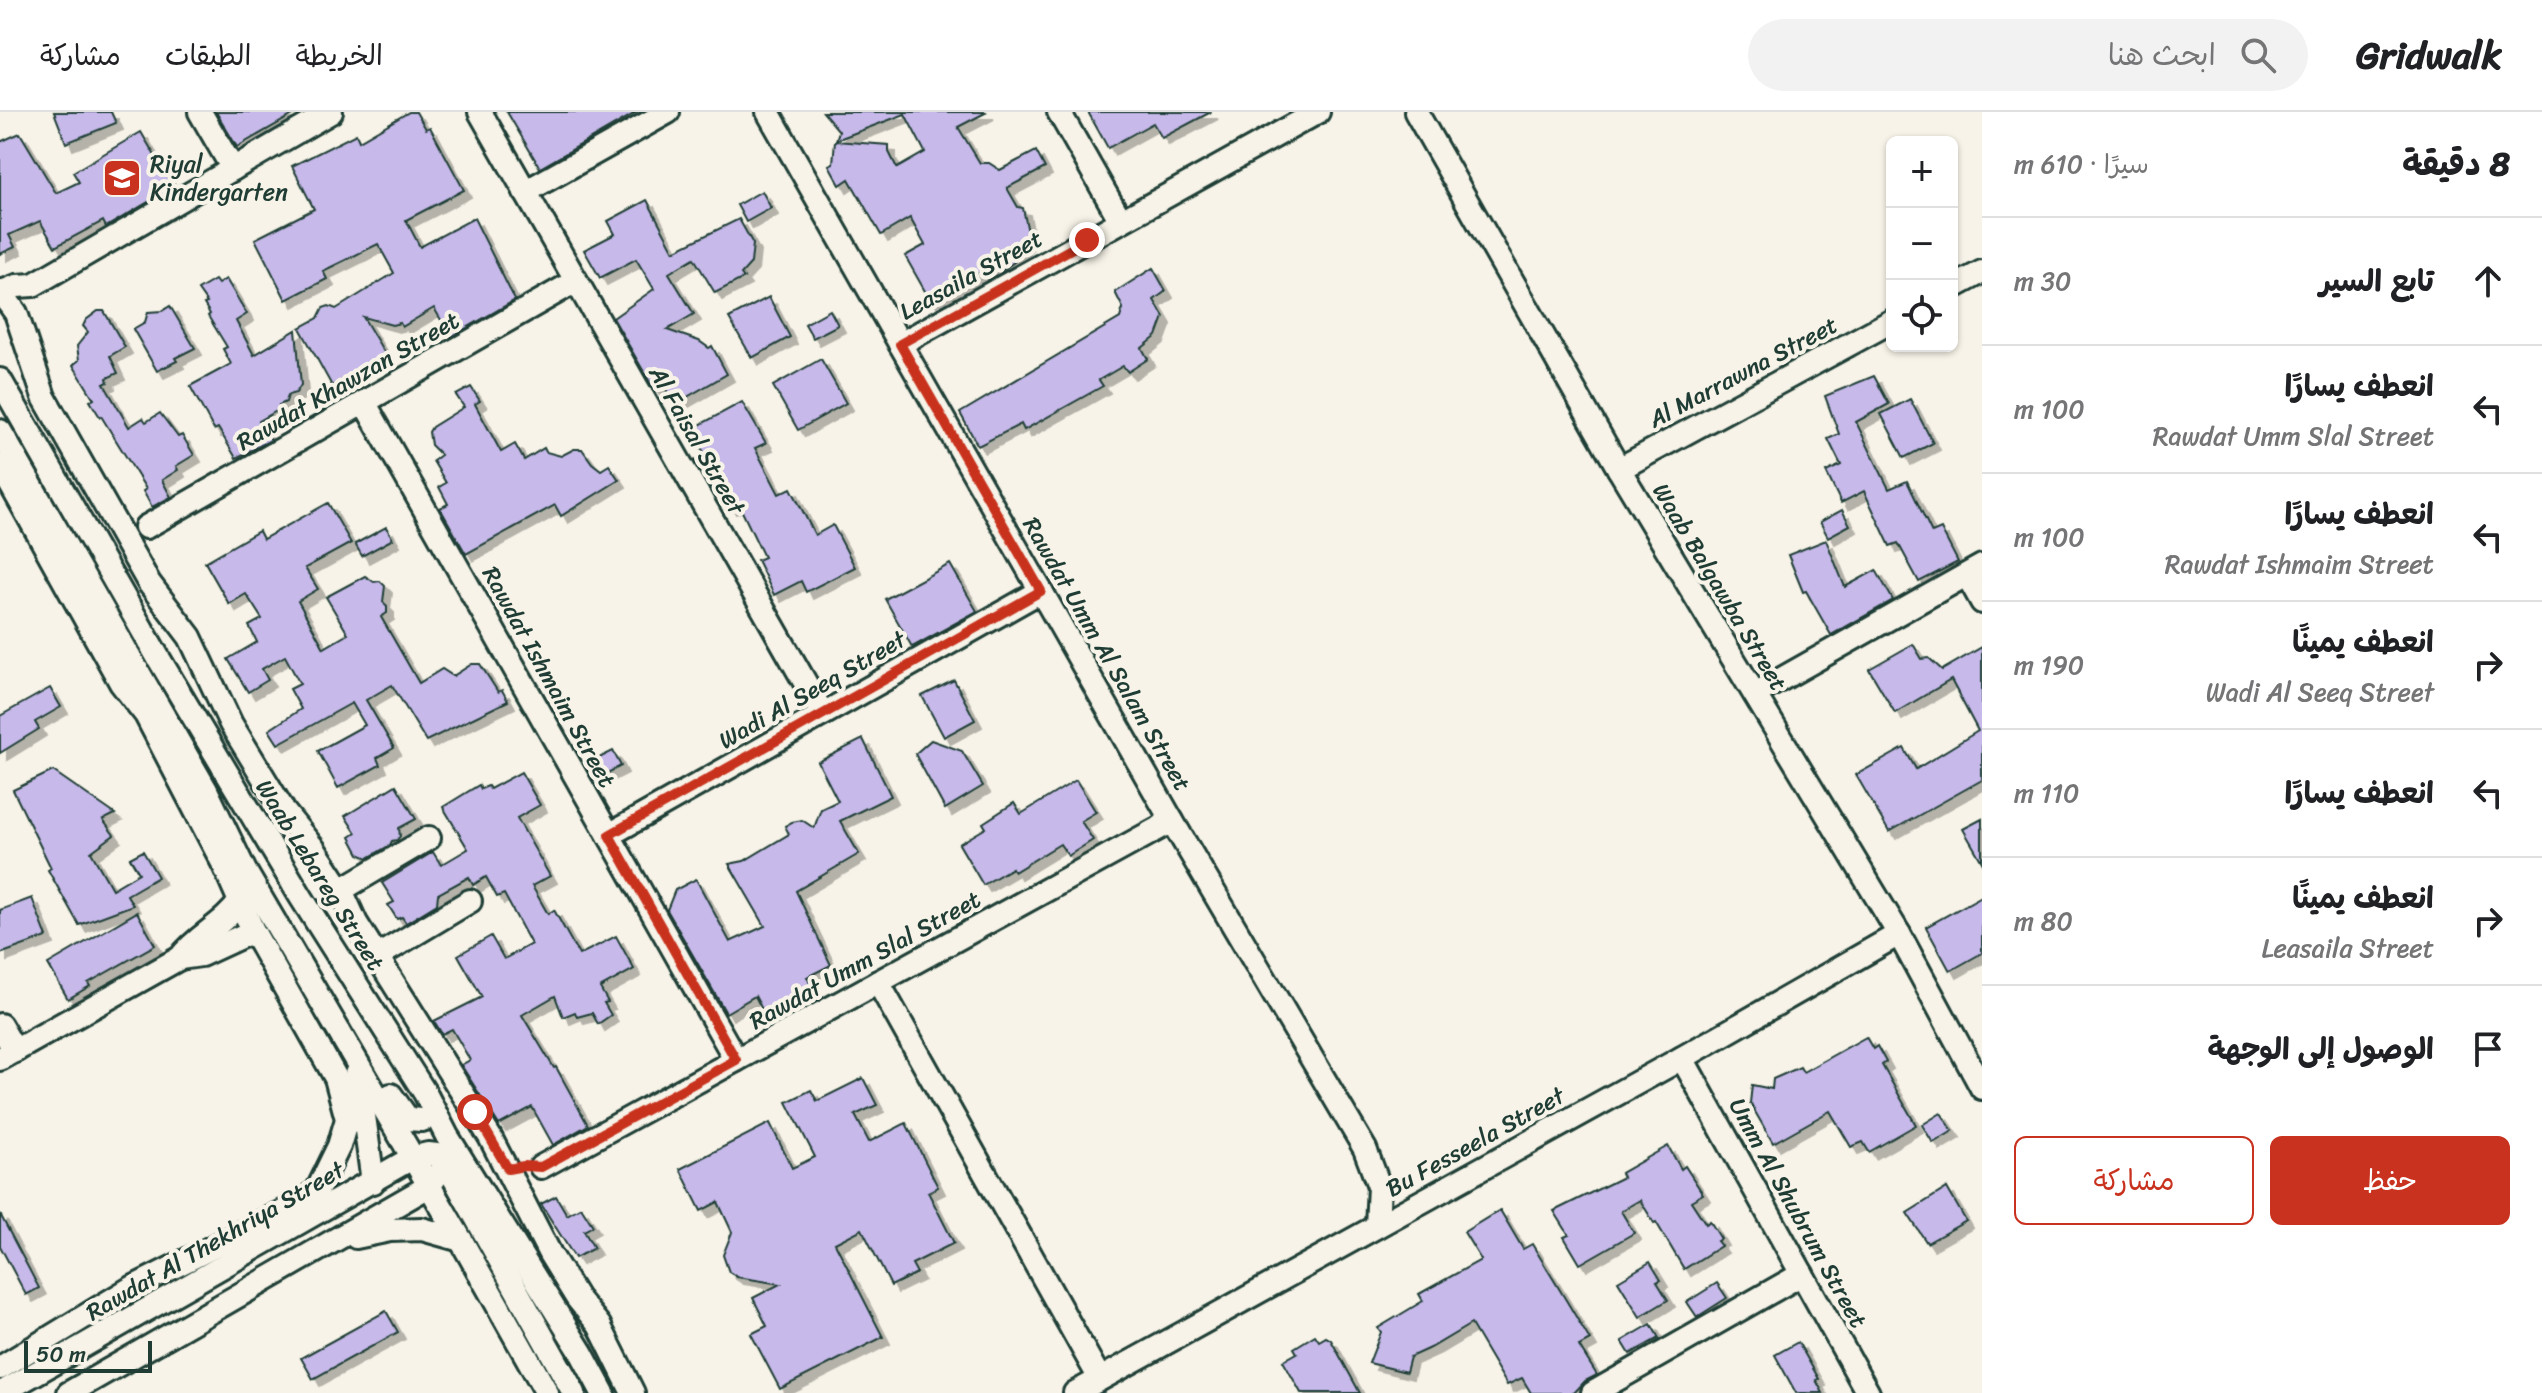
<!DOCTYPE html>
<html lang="ar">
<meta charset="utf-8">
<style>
:root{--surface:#fff;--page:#f2f2f2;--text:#202124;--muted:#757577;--line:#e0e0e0;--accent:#c8321e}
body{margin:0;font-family:Sriracha,"Playpen Sans Arabic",sans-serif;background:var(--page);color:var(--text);direction:rtl}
.controls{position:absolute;right:24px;top:24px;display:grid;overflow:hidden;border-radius:12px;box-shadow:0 2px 6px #0004}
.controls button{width:72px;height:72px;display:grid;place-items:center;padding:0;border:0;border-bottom:2px solid var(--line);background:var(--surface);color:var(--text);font:40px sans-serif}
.scale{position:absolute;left:24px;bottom:20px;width:128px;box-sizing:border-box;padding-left:8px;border:4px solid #1f3d34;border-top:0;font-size:22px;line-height:28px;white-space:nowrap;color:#1f3d34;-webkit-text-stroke:6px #f7f3e8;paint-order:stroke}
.stop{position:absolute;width:24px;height:24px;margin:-18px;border:6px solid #c8321e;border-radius:50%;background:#fff}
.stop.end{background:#c8321e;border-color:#fff;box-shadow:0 2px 8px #0008}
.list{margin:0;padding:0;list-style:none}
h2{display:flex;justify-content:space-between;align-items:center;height:104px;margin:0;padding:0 32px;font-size:34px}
h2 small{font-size:26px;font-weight:400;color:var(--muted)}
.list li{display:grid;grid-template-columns:52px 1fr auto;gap:24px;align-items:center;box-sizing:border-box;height:128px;padding:0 32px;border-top:2px solid var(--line)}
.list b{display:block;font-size:30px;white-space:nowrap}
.list p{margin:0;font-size:26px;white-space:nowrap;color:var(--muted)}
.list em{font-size:26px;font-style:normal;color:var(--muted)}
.actions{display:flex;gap:16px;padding:24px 32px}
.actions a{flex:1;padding:18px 0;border:2px solid var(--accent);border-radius:12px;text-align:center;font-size:28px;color:var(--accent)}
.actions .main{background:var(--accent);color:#fff}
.icon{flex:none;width:44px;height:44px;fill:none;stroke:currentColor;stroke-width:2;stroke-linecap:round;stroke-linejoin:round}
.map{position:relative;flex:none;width:1982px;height:1281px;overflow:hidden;direction:ltr}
header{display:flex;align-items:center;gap:48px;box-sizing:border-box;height:112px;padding:0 40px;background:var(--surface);border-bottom:2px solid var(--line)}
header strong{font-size:38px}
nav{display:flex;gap:44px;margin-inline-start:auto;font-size:28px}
.search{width:560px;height:72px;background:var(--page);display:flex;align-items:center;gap:20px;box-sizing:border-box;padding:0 28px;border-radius:44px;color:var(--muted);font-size:30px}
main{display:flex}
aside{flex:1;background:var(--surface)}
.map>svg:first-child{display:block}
.building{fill:#c7b9ea;stroke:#1f3d34;stroke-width:2;filter:url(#shadow)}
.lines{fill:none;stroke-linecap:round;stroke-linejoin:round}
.minor-casing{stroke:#1f3d34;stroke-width:28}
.minor{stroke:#f7f3e8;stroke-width:22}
.route{stroke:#c8321e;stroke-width:10}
.labels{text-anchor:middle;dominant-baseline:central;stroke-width:8;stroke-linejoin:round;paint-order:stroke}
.poi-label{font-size:24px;fill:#1f3d34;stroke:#f7f3e8;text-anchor:start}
.street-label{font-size:24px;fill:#1f3d34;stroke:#f7f3e8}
</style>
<header>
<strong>Gridwalk</strong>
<div class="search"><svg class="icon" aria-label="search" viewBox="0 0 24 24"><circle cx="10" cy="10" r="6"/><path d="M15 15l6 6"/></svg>ابحث هنا</div>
<nav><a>الخريطة</a><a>الطبقات</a><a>مشاركة</a></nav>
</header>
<main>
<aside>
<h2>8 دقيقة<small>سيرًا · 610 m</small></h2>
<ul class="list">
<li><svg class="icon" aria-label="ahead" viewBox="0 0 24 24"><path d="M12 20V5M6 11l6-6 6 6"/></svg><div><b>تابع السير</b></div><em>30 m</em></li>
<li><svg class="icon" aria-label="left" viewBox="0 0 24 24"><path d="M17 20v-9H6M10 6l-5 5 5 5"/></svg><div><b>انعطف يسارًا</b><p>Rawdat Umm Slal Street</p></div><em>100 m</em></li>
<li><svg class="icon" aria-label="left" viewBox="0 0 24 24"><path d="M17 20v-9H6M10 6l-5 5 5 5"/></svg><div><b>انعطف يسارًا</b><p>Rawdat Ishmaim Street</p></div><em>100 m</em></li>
<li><svg class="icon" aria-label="right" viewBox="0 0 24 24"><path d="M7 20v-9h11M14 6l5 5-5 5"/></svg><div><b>انعطف يمينًا</b><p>Wadi Al Seeq Street</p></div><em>190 m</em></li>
<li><svg class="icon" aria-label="left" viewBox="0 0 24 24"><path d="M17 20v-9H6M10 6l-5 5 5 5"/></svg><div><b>انعطف يسارًا</b></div><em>110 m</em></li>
<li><svg class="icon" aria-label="right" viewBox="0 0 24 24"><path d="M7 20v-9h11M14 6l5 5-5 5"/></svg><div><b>انعطف يمينًا</b><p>Leasaila Street</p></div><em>80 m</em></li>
<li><svg class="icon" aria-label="arrive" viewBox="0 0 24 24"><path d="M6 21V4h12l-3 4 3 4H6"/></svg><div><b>الوصول إلى الوجهة</b></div></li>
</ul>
<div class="actions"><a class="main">حفظ</a><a>مشاركة</a></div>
</aside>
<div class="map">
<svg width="1982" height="1281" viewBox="0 0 1982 1281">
<defs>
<filter id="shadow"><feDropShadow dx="7" dy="7" stdDeviation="0" flood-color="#0004"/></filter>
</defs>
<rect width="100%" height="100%" fill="#f7f3e8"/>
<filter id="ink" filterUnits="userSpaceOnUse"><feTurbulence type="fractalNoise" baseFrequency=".0125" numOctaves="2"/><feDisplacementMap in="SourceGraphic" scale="16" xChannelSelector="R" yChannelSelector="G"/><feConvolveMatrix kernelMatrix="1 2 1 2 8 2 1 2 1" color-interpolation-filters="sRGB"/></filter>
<g filter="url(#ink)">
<!-- building -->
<g class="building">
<polygon points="54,0 111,0 116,11 66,31"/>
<polygon points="216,0 298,0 237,35"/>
<polygon points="409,0 416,0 426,17 430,15 464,78 406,108 420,135 474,106 515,188 451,225 434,196 402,215 400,211 392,213 363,205 387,245 332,274 300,216 318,206 323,196 329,194 336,197 394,161 378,132 323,159 327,167 286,188 255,127 314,97 292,54 356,22 359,29"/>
<polygon points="507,0 637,0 540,56"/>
<polygon points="823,0 987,0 958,15 980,51 989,51 1000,58 1036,39 1045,56 1007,76 1018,95 1023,96 1029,125 1014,150 1001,159 988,156 930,188 905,144 925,133 910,106 881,123 849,67 840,73 829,53 833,51 835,29 889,33 889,40 897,56 925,40 905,2 836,28 839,19"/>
<polygon points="1088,0 1211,0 1162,26 1153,11 1108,36"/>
<polygon points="141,20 171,71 170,77 106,115 103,109 55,135 40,109 9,123 15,135 0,142 0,30 20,21 56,81 79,70 73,60"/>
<polygon points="762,79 771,96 746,110 737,93"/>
<polygon points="647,88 674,139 739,107 753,132 751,151 741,162 744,166 715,181 694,146 669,161 694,202 667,218 699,229 709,236 712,234 727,262 675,292 664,274 655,279 613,206 654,177 636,147 600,166 584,138 615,122 608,109"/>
<polygon points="1153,156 1166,179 1154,188 1164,205 1157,224 1142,236 1148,247 1128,260 1123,254 1099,268 1103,274 1024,318 1021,312 978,334 960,301 1120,206 1123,196 1115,180"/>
<polygon points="226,167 247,202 236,209 254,243 296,218 301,273 296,281 288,283 286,290 279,293 280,297 259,309 271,328 236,346 218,316 214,318 190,274 231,252 223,237 227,235 208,204 210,202 204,192 207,191 198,178 215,168 218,172"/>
<polygon points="769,185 790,225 752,246 729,206"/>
<polygon points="170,194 195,236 175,246 177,249 157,259 133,217 145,210 148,200 162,199"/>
<polygon points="830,198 838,213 813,226 805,212"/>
<polygon points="98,199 104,199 125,235 110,244 118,261 107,266 108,270 104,272 129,315 143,306 146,310 160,301 178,325 182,323 194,343 176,354 178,358 162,368 171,385 152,395 143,379 146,377 101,304 100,305 90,289 94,287 73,253 79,248 77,234 88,220 83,214 86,208"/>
<polygon points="821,247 846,291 798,318 773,274"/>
<polygon points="1874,264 1889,292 1856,310 1889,377 1907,369 1932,421 1941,417 1958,450 1919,470 1898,431 1890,434 1864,379 1841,391 1826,360 1841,353 1828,327 1839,322 1825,284"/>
<polygon points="471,275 480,289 475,292 501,340 515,332 524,348 544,336 546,340 561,344 574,337 582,337 592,351 601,358 609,353 619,368 561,404 555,393 466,442 440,396 448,392 439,375 446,371 433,349 441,343 431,333 429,320 432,315 464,295 456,283"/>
<polygon points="1910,287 1933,331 1904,346 1881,302"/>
<polygon points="742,290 766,331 755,336 779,382 791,376 815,423 833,413 855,455 806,480 801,469 774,483 757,448 764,445 738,391 729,395 720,378 714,381 695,348 705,342 690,318"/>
<polygon points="328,391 351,431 305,456 318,477 298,489 324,536 348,522 326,485 365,464 374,470 380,469 385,474 383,490 387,494 387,501 381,505 419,571 442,557 453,564 472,552 480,552 498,580 502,578 508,589 426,629 392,573 366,588 394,636 377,646 380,653 338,676 318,639 365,613 352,591 278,632 269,618 301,597 290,577 300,572 285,544 262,557 268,568 248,580 228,547 257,530 249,514 262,507 246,482 229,492 205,450 259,419 263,427"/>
<polygon points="1842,398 1850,413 1828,425 1820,410"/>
<polygon points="386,415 393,427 362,444 355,432"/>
<polygon points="1826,428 1845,475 1876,458 1893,488 1831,523 1806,479 1803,480 1788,443"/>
<polygon points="950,452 977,499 912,535 885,487"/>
<polygon points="1913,532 1922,547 1929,546 1942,558 1982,535 1982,668 1889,720 1856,663 1904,636 1916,657 1978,619 1951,568 1895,601 1869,557"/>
<polygon points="954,568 975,608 944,625 922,584"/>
<polygon points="50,576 61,595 35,610 39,617 0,641 0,604"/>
<polygon points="863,627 891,684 840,709 859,742 796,779 831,853 807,865 818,887 770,913 755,884 726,901 667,798 675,778 696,767 730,830 765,814 729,752 744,749 789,722 785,714 792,710 802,708 814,716 821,697 838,689 818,650"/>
<polygon points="931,628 962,639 983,674 945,697 915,642"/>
<polygon points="613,639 621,654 594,668 585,653"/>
<polygon points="53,659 115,702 103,708 114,723 91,740 112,777 139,761 130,746 143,739 158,765 127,783 133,793 79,813 48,758 51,756 13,678"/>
<polygon points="521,660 540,693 517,706 550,764 532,774 548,802 554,798 579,843 616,824 634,857 600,876 608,890 604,891 611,903 598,912 592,901 577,905 575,900 563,905 555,884 522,903 554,956 556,955 588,1013 553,1033 532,995 499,1013 461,953 470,948 452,917 442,922 434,909 482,885 458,843 491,824 504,847 531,832 504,782 497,785 486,765 473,773 469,765 438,782 437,792 406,811 402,805 397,807 388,793 394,790 382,771 433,740 441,753 468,737 443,695 479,673 481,677 488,674 490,677"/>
<polygon points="1076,668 1096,700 1081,709 1093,728 1068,744 1060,732 1014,760 1012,756 983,773 959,732 986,716 983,711 1014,691 1021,702"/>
<polygon points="396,673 416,707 399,716 400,724 397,728 392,729 390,733 368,746 359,742 350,725 356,721 345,704"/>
<polygon points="1982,707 1982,750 1963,717"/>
<polygon points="1982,784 1982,841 1950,859 1926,815"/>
<polygon points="32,786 47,825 0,842 0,798"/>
<polygon points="137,800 155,833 88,871 90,874 68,887 48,852"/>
<polygon points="1866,925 1873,937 1877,934 1886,950 1882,953 1916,1013 1869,1040 1863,1030 1851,1035 1830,999 1773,1031 1750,991 1752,973 1772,977 1773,967 1800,955 1803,960"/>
<polygon points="863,966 877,993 855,1003 869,1030 906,1011 938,1075 928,1080 954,1131 912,1152 917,1161 891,1174 862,1117 835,1131 883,1225 780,1277 751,1222 767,1214 753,1186 780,1172 737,1165 729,1160 723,1143 732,1120 718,1090 701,1099 680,1057 770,1011 792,1056 815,1045 787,990 811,978 817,989"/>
<polygon points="1941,1001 1953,1019 1933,1031 1922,1013"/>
<polygon points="1668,1034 1681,1057 1685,1054 1703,1082 1691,1089 1706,1112 1710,1109 1721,1127 1717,1129 1721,1134 1684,1157 1656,1110 1654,1111 1640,1088 1621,1099 1634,1121 1580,1152 1564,1125 1569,1123 1554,1099 1623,1065 1621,1061"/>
<polygon points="1947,1076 1966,1109 1927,1131 1907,1101"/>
<polygon points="556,1084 567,1103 581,1095 593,1114 584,1119 594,1136 575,1146 541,1092"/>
<polygon points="1500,1098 1523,1137 1532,1132 1566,1188 1590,1228 1579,1234 1597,1263 1585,1269 1574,1281 1531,1281 1522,1266 1507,1273 1471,1212 1434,1234 1410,1245 1406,1260 1369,1251 1381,1220 1378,1216 1423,1189 1419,1182 1481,1148 1464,1120"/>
<polygon points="0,1102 39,1176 26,1183 0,1134"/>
<polygon points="1650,1150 1661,1168 1657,1170 1668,1188 1640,1205 1618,1169"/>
<polygon points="1717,1171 1727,1186 1697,1205 1687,1190"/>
<polygon points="386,1199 398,1220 313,1267 301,1246"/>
<polygon points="1651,1212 1659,1226 1630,1242 1622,1229"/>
<polygon points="1315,1223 1319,1229 1326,1225 1331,1228 1360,1281 1301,1281 1283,1249 1297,1241 1294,1236"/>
<polygon points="1798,1230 1819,1267 1816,1268 1823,1281 1796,1281 1775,1243"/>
</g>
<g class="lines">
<defs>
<g id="minor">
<polyline points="200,0 233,57"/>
<polyline points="480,0 823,602"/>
<polyline points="768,0 1172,709 1365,1037 1379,1074 1377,1114"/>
<polyline points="1059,0 1121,109"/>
<polyline points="1416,0 1619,357 1899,822 1982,976"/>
<polyline points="525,80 668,0"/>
<polyline points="1952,176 1982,160"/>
<polyline points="0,179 16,201 44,285 149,471 190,525 231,612 285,701 314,737 341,778 356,811 490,1025 550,1142 577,1186 599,1213 633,1281"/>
<polyline points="2,180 17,174 33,173 331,0"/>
<polyline points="900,232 1318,0"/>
<polyline points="0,268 159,547 301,785 425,981 447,1024 581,1240 603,1281"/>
<polyline points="364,290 736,948"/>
<polyline points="0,319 206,678 245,759 461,1128 547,1281"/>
<polyline points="0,353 121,571 146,603 224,753 253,819 336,966 347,1007 339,1034 317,1079 296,1093 130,1177 0,1256"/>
<polyline points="1619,357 1892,209"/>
<polyline points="146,415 576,169"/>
<polyline points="1967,463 1982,490"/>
<polyline points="1755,582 1982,454"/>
<polyline points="609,723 1041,479"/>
<polyline points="341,778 429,726"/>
<polyline points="378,844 470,789"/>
<polyline points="180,846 201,843 253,819"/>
<polyline points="878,870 1100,1267"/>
<polyline points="0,913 15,939"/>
<polyline points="1682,946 1868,1281"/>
<path d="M0,947L180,846C197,823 224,813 240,789"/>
<polyline points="356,962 361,982 373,1070"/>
<polyline points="391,983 408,1007 422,1008 436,1003"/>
<polyline points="541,1055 1172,709"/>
<polyline points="356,1125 390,1118 422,1117 461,1128"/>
<polyline points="1,1281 412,1046 428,1042 437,1043 449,1057 574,1281"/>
<polyline points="69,1281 429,1074 438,1062"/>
<polyline points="1075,1281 1682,946 1899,822"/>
<polyline points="1593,1281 1802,1162"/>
</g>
</defs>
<!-- minor casing -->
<use href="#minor" class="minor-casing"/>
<!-- minor -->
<use href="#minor" class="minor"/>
</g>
</g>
<g class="lines" filter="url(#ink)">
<!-- route -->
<polyline class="route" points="475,1000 508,1057 524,1054 541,1055 736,948 609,723 1041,479 900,232 1087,128"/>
</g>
<!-- icons -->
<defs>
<symbol id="school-square" viewBox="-11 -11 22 22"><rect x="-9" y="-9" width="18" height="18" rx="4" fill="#c8321e" stroke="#f7f3e8"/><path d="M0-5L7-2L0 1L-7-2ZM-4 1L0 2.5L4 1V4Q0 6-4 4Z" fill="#fff"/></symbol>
</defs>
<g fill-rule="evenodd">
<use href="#school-square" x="100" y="44" width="44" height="44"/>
</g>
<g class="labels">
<!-- poi labels -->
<g class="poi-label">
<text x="150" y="52">Riyal<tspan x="150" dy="28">Kindergarten</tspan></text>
</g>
<!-- street labels -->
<g class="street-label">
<text transform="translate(971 163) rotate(-29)">Leasaila Street</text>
<text transform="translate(1743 260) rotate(-28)">Al Marrawna Street</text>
<text transform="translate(348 269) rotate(-30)">Rawdat Khawzan Street</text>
<text transform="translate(697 328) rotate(60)">Al Faisal Street</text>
<text transform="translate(1720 475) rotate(59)">Waab Balgawba Street</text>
<text transform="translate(1107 542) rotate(60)">Rawdat Umm Al Salam Street</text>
<text transform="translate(549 565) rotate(61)">Rawdat Ishmaim Street</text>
<text transform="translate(812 578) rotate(-30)">Wadi Al Seeq Street</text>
<text transform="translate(320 763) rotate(58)">Waab Lebareg Street</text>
<text transform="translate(865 848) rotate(-29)">Rawdat Umm Slal Street</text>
<text transform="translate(1475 1030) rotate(-29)">Bu Fesseela Street</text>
<text transform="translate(1798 1101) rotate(61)">Umm Al Shubrum Street</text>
<text transform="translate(215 1129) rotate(-30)">Rawdat Al Thekhriya Street</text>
</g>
</g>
</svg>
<div class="controls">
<button>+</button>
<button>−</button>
<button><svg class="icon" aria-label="locate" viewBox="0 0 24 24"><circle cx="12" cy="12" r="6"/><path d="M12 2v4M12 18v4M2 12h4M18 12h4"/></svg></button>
</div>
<div class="scale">50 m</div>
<div class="stop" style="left:475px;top:1000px"></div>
<div class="stop end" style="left:1087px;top:128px"></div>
</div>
</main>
